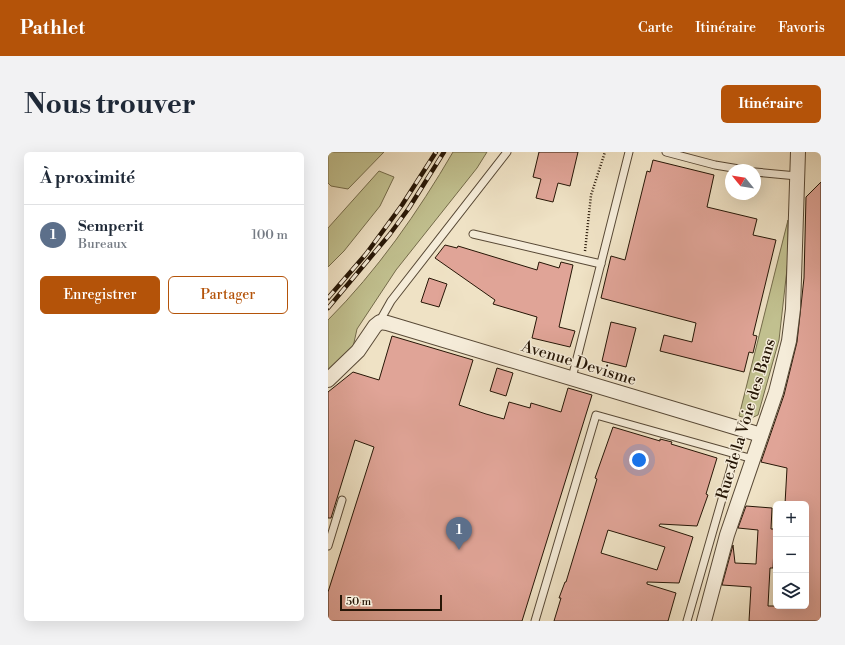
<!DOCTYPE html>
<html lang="fr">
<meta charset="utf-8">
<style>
:root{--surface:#fff;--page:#f2f2f3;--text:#1f2937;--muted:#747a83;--line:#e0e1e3;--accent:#b45309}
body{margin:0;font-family:"Libre Bodoni",serif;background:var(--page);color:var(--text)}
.controls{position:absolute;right:12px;bottom:12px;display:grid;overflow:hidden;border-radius:6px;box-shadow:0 4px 16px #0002}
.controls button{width:36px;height:36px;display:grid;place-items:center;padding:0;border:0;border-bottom:1px solid var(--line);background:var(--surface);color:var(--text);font:20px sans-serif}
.compass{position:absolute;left:397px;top:12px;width:36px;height:36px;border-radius:50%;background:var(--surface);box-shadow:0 4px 16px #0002;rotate:300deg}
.scale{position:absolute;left:12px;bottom:10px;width:102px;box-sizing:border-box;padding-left:4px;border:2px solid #261606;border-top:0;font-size:11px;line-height:14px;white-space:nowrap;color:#261606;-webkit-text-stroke:3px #f5ecd9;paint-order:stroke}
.you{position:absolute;left:311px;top:308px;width:14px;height:14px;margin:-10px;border:3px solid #fff;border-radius:50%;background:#1a73e8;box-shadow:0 0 0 6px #1a73e833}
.badge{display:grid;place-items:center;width:26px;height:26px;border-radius:50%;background:var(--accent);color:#fff;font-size:13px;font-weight:700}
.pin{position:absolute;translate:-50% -33px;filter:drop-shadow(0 1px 2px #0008)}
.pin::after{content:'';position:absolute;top:21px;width:14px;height:12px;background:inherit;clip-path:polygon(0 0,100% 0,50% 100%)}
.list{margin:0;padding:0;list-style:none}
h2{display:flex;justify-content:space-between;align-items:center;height:52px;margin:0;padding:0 16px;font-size:17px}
h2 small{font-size:13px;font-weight:400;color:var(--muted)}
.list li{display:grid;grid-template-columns:26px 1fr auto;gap:12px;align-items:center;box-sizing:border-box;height:60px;padding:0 16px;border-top:1px solid var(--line)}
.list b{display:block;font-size:15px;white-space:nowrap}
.list p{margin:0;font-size:13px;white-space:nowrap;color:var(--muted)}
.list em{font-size:13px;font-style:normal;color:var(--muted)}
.actions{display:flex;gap:8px;padding:12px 16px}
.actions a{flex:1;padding:9px 0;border:1px solid var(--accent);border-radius:6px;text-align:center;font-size:14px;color:var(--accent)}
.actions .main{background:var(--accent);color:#fff}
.icon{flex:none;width:22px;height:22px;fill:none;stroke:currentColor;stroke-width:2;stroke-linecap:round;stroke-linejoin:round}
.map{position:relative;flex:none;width:493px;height:469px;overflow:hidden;border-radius:6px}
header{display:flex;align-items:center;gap:24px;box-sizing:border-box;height:56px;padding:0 20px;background:var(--accent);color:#fff}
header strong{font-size:19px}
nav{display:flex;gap:22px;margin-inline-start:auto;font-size:14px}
.intro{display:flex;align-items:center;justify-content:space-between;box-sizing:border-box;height:96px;padding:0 24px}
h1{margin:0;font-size:28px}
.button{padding:10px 18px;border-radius:6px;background:var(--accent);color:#fff;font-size:14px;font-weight:700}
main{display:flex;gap:24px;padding:0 24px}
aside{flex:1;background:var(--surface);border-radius:6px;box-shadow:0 4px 16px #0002}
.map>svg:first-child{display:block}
.green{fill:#c1c08f;stroke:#746b4a}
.building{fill:#e0a497;stroke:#261606;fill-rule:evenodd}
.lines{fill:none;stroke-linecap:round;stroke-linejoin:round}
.service-casing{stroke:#584936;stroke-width:9}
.minor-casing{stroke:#584936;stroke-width:16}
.path{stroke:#261606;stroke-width:2.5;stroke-dasharray:1 2;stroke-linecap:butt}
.service{stroke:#f5ecd9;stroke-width:7}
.minor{stroke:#f5ecd9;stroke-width:14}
.rail-casing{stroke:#261606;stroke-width:4.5}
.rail{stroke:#f5ecd9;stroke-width:3;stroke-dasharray:9;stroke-linecap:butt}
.labels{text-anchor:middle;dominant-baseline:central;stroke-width:3;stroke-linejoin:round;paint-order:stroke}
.street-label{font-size:16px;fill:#261606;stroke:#f5ecd9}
</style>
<header>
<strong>Pathlet</strong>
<nav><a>Carte</a><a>Itinéraire</a><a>Favoris</a></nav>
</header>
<div class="intro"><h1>Nous trouver</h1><a class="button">Itinéraire</a></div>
<main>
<aside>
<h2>À proximité<small></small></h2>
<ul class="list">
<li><span class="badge" style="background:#5c6f8a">1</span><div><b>Semperit</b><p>Bureaux</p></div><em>100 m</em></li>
</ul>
<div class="actions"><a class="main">Enregistrer</a><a>Partager</a></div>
</aside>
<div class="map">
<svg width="493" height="469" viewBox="0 0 493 469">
<rect width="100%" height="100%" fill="#efe2c5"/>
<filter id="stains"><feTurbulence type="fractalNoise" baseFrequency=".005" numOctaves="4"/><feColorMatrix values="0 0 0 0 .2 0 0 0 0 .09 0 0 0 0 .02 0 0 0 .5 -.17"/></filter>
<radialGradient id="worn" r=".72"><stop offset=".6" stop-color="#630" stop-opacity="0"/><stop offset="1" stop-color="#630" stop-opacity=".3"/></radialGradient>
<!-- green -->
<g class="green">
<polygon points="0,0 56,0 20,37 3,34 0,31"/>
<path d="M125,0H159L149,16L68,118L29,177L25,195L0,218V168C49,119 90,60 125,0Z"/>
<polygon points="51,19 66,25 52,54 16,99 0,115 0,76"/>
<polygon points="460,68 460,108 451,188 430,263 421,267 411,264"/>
</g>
<!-- building -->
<g class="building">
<polygon points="211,0 250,0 242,34 230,31 225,50 208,46 213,27 205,25"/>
<polygon points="325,8 386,23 379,55 429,67 425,83 448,88 425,183 429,184 425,201 421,200 416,220 332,199 336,183 364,190 368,171 273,146 283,104 297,108 319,19 322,20"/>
<polygon points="493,30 493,469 421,469 423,435 394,433 405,393 407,411 428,412 430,378 410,376 418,354 444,356 443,377 447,377 445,416 442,416 440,454 478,454 478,352 457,352 459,316 433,310 456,243 469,190 476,126 478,45"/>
<polygon points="117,93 129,96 130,94 209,118 211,110 231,116 233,110 245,113 231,175 247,179 242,195 204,186 209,165 165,152 167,148 107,106"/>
<polygon points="101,126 119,132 111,155 93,150"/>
<polygon points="283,170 308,176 298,215 274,209"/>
<polygon points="64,184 145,208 131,253 158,262 176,267 181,250 202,256 203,251 233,260 240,236 264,243 194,469 0,469 0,440 46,295 27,288 3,366 0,366 0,240 25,220 51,228"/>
<polygon points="169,216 185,221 178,244 162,239"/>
<path d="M285,275L332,289V287L344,290L343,292L389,306L378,342L380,343L369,374L332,372L331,374L365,385L351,431L319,430V432L348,441L340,469H226L233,446H231L237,430H238L269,327L267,326ZM280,378L337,395L329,418L273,401Z"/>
</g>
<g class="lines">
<defs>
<g id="service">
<polyline points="338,0 387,13 417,18"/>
<polyline points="427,20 469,24"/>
<polyline points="145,82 273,112"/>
<polyline points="52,170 54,165 63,149 179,0"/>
<polyline points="244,226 301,0"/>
<polyline points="0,394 14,348"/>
<polyline points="207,469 268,263 425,307"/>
<polyline points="359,469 407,302"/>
</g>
<g id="minor">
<polyline points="0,228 30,199 47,174 52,170 59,171 433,283"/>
<polyline points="376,469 399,383 448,240 461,189 465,157 470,0"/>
</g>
</defs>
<!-- service casing -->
<use href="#service" class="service-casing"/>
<!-- minor casing -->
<use href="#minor" class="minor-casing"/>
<!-- path -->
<polyline class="path" points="257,99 263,43 277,0"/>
<!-- service -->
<use href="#service" class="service"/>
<!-- minor -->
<use href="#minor" class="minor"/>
<defs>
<g id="rail">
<polyline points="0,146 38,102 74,53 108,0"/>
<polyline points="0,156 62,82 81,56 116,0"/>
</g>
</defs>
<!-- rail casing -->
<use href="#rail" class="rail-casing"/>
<!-- rail -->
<use href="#rail" class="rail"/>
</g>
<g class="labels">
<!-- street labels -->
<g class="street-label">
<text transform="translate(251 211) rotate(17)">Avenue Devisme</text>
<text transform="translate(418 267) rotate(-73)">Rue de la Voie des Bans</text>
</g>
</g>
<rect width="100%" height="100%" filter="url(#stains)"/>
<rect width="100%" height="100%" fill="url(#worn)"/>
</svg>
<div class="controls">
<button>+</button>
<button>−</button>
<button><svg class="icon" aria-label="layers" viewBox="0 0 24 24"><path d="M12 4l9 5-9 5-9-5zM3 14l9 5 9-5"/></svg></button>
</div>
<svg class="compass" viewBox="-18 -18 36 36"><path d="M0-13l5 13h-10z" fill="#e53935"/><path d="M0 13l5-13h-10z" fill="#747a83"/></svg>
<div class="scale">50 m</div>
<div class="you"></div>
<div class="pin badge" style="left:131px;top:398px;background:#5c6f8a">1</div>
</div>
</main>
